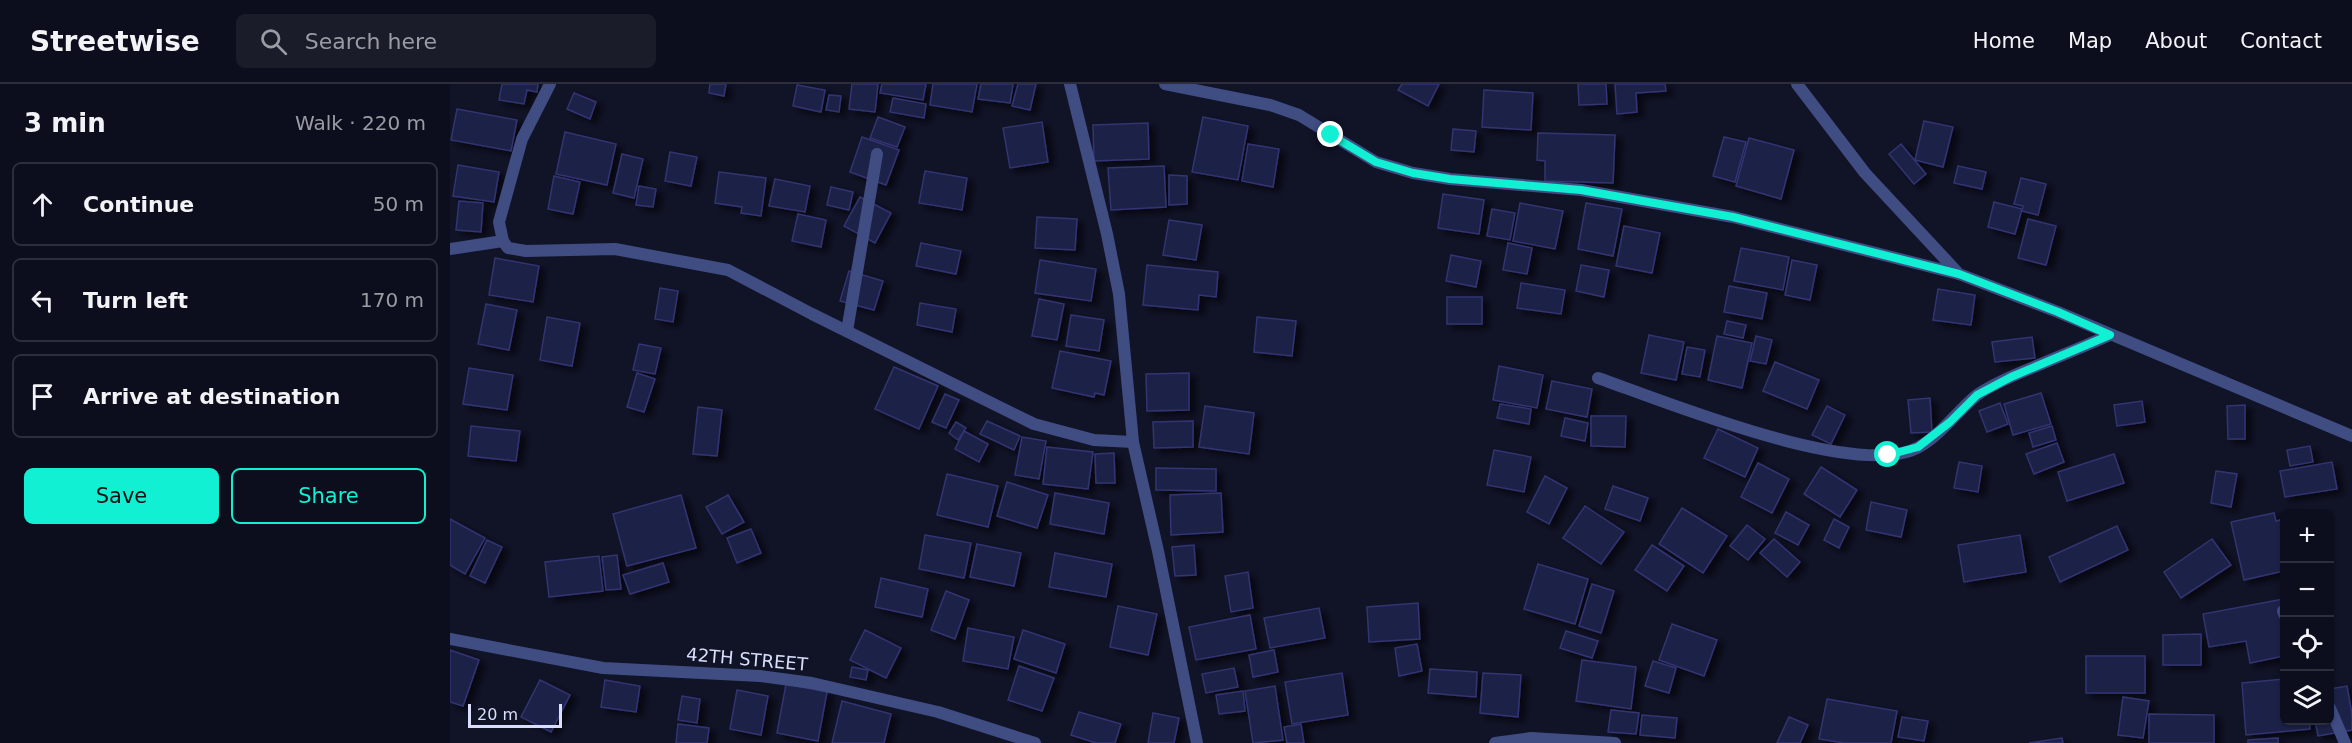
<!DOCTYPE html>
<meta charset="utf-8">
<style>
:root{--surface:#0d0e1d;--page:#1b1c2a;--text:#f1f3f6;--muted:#9a9ca4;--line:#2d2e3b;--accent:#11f0d2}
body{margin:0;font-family:"DejaVu Sans",sans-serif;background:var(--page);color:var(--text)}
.controls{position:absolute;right:18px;bottom:18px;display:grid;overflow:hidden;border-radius:9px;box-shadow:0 2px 4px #0004}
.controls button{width:54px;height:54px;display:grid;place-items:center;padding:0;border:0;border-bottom:2px solid var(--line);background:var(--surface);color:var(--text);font:30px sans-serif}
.scale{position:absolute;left:18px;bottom:15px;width:94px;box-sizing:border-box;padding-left:6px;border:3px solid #d9defd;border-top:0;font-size:16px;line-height:21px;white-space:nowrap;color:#d9defd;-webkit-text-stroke:4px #111327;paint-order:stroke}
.stop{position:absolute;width:18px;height:18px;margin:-14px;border:4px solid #11f0d2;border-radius:50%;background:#fff}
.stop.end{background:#11f0d2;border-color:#fff;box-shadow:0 2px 6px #0008}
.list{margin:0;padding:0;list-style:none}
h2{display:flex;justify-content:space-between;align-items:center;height:78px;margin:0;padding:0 24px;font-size:26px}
h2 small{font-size:20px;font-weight:400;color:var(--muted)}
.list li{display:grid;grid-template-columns:39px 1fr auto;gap:18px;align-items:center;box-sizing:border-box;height:84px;margin:0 12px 12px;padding:0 12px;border:2px solid var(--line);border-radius:9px}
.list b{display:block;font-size:22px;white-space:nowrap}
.list em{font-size:20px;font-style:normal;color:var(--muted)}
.actions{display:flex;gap:12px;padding:18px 24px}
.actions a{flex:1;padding:14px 0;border:2px solid var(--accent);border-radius:9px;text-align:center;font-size:21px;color:var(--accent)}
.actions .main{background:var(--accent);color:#111}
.icon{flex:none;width:33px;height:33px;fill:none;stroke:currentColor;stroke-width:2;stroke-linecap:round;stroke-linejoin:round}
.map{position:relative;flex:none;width:1902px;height:659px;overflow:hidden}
header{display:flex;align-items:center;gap:36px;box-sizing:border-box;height:84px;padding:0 30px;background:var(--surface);border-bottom:2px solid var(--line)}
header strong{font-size:28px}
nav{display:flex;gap:33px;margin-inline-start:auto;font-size:21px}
.search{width:420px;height:54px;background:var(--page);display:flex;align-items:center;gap:15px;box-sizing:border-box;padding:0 21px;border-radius:9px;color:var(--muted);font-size:22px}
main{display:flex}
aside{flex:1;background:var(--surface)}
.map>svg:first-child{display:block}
.building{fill:#1e2046;stroke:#323471;stroke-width:1.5;filter:url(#shadow)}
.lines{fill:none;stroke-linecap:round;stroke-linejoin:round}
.minor{stroke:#3f4d83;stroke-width:12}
.route{stroke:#11f0d2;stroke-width:8}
.labels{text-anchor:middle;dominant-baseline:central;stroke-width:6;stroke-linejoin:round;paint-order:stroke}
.street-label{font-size:18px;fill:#d9defd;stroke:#111327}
</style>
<header>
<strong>Streetwise</strong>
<div class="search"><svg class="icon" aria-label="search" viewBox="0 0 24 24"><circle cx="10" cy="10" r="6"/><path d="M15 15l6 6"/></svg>Search here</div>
<nav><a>Home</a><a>Map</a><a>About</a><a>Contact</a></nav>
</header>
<main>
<aside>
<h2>3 min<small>Walk · 220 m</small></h2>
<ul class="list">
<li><svg class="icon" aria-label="ahead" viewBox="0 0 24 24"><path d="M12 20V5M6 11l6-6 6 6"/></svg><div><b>Continue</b></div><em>50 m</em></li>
<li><svg class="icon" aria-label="left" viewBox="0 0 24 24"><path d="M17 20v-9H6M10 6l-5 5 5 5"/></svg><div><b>Turn left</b></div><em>170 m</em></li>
<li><svg class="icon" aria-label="arrive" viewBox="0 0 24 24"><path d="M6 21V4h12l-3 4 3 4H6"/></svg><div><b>Arrive at destination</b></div></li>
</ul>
<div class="actions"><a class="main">Save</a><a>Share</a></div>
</aside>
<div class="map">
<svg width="1902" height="659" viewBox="0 0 1902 659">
<defs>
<filter id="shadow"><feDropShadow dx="6" dy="4" stdDeviation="3" flood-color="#0009"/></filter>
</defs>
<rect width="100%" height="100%" fill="#111327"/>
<!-- building -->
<g class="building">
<polygon points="52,0 88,0 87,8 77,6 74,20 49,16"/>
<polygon points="260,0 276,0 274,12 259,9"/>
<polygon points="402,0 428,0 425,28 399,25"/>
<polygon points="432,0 476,0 473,16 430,9"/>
<polygon points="483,0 527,0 522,28 480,21"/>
<polygon points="531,0 563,0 560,19 528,15"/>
<polygon points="568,0 586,0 580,26 562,22"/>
<polygon points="952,0 989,0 978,22 948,6"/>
<polygon points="1128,0 1156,0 1157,20 1129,21"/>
<polygon points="1165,0 1215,0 1216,7 1186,9 1187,28 1167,30"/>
<polygon points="347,1 375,6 371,28 343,22"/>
<polygon points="1034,6 1083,9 1081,46 1032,43"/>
<polygon points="124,9 146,18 140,35 117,25"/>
<polygon points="379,11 391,12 389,28 376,26"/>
<polygon points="443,14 476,20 474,34 440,28"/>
<polygon points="7,25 67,36 61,67 1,56"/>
<polygon points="428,33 455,43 447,63 420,54"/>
<polygon points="753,33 798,42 788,96 742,88"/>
<polygon points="1474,37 1503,43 1493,83 1465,76"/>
<polygon points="592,38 598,78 560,84 553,44"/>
<polygon points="698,39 699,75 644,77 643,41"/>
<polygon points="1003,45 1026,47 1024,68 1001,66"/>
<polygon points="115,48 166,60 157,101 106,90"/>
<polygon points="1088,49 1165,51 1163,99 1095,97 1095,77 1087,76"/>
<polygon points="412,53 449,66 436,101 400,88"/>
<polygon points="1274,53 1296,58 1285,98 1263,92"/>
<polygon points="1299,54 1344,66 1331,115 1286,102"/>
<polygon points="798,60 829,65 823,103 792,97"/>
<polygon points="1451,60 1476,90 1464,100 1439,70"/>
<polygon points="220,68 247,73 241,102 215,97"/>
<polygon points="172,70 193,75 184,114 163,109"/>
<polygon points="8,81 49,88 44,118 3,112"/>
<polygon points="714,82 716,123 661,126 658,84"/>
<polygon points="1508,82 1536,88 1532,105 1504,99"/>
<polygon points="475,87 517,94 512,126 469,119"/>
<polygon points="269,88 316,94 311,132 291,129 292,123 265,119"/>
<polygon points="719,91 737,92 737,120 719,121"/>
<polygon points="104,92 130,98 123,130 98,125"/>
<polygon points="1571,94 1596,100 1588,131 1572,127 1573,122 1564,120"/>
<polygon points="325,95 360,102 355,128 319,122"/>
<polygon points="189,102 206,105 203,123 186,121"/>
<polygon points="381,103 403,108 399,126 377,121"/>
<polygon points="993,110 1034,116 1029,150 988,144"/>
<polygon points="410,113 441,129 425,159 394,142"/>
<polygon points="9,117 33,119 31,148 6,146"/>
<polygon points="1544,118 1572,125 1565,150 1538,143"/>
<polygon points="1070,119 1113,127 1105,165 1063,157"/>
<polygon points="1136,119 1172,125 1163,172 1128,165"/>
<polygon points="1042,125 1065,129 1060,156 1037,152"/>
<polygon points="348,130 376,136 371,163 342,157"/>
<polygon points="587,133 627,135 625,166 585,164"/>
<polygon points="1578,135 1606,142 1596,181 1568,174"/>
<polygon points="719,136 752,141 746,176 713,171"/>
<polygon points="1174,142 1210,149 1202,189 1166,182"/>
<polygon points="471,159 511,167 506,190 466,182"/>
<polygon points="1058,159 1082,164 1077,190 1053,186"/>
<polygon points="1291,164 1339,173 1333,206 1284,197"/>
<polygon points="1001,171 1031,177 1026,203 996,197"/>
<polygon points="45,174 89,182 83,218 39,211"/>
<polygon points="590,176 646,185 641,217 585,209"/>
<polygon points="1342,176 1367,181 1360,216 1335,211"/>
<polygon points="697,181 768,188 766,213 749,211 748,226 693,221"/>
<polygon points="1131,181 1159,186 1154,213 1126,207"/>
<polygon points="399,187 433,197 424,226 390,217"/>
<polygon points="1071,199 1115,206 1111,230 1067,224"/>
<polygon points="1279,202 1317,209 1312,235 1274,228"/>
<polygon points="210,204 228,207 223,238 205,235"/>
<polygon points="1488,205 1525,211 1521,241 1483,236"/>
<rect x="997" y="213" width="35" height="27"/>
<polygon points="589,215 614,220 607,256 582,252"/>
<polygon points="470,219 506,225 502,248 467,241"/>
<polygon points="36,220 67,226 59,266 28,260"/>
<polygon points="621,231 654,236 649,267 616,262"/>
<polygon points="97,233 130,239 122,282 90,276"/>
<polygon points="807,233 846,237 842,272 804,268"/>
<polygon points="1277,237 1296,241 1293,254 1274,250"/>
<polygon points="1199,251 1234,258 1226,296 1191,289"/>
<polygon points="1267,252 1302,259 1292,304 1258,296"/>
<polygon points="1306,252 1322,256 1316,280 1300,277"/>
<polygon points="1582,253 1585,274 1545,278 1542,258"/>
<polygon points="189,260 211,264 205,290 183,286"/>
<polygon points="1237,263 1255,266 1250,293 1232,290"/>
<polygon points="610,267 661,277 654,311 645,309 644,313 602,304"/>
<polygon points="1325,278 1369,296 1357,325 1313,307"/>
<polygon points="1049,282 1093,291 1087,324 1043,316"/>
<polygon points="444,283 488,302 469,345 425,325"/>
<polygon points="19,284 63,291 57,326 13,320"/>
<polygon points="187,289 205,295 194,328 177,323"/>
<polygon points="739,289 739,326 697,327 696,290"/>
<polygon points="1102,297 1142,305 1137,333 1096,325"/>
<polygon points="1591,309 1601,340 1563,351 1554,320"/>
<polygon points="495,310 509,316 496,344 482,338"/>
<polygon points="1480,314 1482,348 1461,349 1458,316"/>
<polygon points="1692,317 1695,338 1667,342 1664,321"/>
<polygon points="1550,319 1558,340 1537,348 1529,327"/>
<polygon points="1050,320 1081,325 1079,340 1047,334"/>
<polygon points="1795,321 1795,355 1778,355 1777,322"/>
<polygon points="755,322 804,329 799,370 749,363"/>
<polygon points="1377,322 1395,331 1381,360 1362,351"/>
<polygon points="248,323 272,326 267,372 243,370"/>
<polygon points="1141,332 1176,332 1175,363 1141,362"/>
<polygon points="1115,334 1138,339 1135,357 1111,352"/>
<polygon points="537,337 570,352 564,366 530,350"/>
<polygon points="743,337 743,363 704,364 703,338"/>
<polygon points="506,338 516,344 508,356 499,349"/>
<polygon points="21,342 70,347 66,377 18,372"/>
<polygon points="1602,342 1606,356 1583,363 1579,349"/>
<polygon points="1268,345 1308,364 1295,393 1254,374"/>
<polygon points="514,347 538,360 529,378 505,365"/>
<polygon points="572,353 596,357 589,395 565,391"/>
<polygon points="1607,359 1614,378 1584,390 1576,370"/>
<polygon points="1860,362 1863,378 1840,382 1837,366"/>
<polygon points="597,363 643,368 638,405 593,400"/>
<polygon points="1044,366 1081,373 1074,408 1037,401"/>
<polygon points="664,369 665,399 646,399 645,370"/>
<polygon points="1664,370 1674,399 1617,417 1608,388"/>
<polygon points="1509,378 1532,382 1528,408 1504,404"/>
<polygon points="1882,378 1887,405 1835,413 1830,387"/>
<polygon points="1308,379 1339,395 1322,429 1291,413"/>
<polygon points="1371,383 1407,406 1390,433 1354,410"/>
<polygon points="706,384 766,385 766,407 706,406"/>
<polygon points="1766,387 1787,390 1781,423 1761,419"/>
<polygon points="497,390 548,402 538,443 487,431"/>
<polygon points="1095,392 1117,404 1099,440 1077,428"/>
<polygon points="557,398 598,411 587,444 547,432"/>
<polygon points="1163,402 1198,414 1190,437 1155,425"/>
<polygon points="605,409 659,419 654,450 600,440"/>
<polygon points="771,409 773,448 721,451 720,411"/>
<polygon points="231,411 246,464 177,482 163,430"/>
<polygon points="278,411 294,438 272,450 256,423"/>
<polygon points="1421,418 1457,426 1451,453 1416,446"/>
<polygon points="1135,422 1174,448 1151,480 1113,454"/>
<polygon points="1232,424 1277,452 1253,489 1209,460"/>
<polygon points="1336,428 1359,441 1348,461 1325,449"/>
<polygon points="1824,429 1826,437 1834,435 1834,487 1794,496 1781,438"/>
<polygon points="0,435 35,454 15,490 0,481"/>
<polygon points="1384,435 1399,443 1389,464 1374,456"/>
<polygon points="1297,441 1315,455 1298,476 1280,462"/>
<polygon points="1667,442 1678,466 1610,498 1599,473"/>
<polygon points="301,445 311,469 287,479 277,454"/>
<polygon points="475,451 521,459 514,494 469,485"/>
<polygon points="1570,451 1576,488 1514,498 1508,461"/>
<polygon points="1324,455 1350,478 1337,493 1310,469"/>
<polygon points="1762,455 1781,481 1731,514 1714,488"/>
<polygon points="37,456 52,463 35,499 20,492"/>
<polygon points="527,460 571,469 564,502 520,493"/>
<polygon points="744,461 746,491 725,492 722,463"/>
<polygon points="1202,461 1234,482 1217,507 1185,486"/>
<polygon points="605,469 662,480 656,513 599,503"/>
<polygon points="167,471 171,505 156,506 152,473"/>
<polygon points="149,472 153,507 99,513 95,478"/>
<polygon points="213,479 219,498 180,510 173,491"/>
<polygon points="1088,480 1138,495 1125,540 1074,525"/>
<polygon points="798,488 803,524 781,528 775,492"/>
<polygon points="431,494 478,505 472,533 425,523"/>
<polygon points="1142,500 1164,507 1151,549 1129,542"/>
<polygon points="496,507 519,516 505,555 481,546"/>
<polygon points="1834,515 1834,572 1800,579 1796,557 1759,563 1753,530"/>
<polygon points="968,519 970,555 919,558 917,523"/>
<polygon points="668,522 707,530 698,571 660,563"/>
<polygon points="869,524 875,554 820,564 814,534"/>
<polygon points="800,531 806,565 746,576 739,543"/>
<polygon points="1222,540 1267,556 1254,592 1209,576"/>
<polygon points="518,544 564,553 558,585 513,577"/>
<polygon points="415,546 451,564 436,594 400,576"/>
<polygon points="573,546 615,560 606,589 564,575"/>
<polygon points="1116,547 1148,557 1142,574 1110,564"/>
<polygon points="1751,550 1751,581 1713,581 1713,551"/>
<polygon points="967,560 972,587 949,592 945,564"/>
<polygon points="0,566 29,576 13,622 0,618"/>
<polygon points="824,566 828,588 803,593 799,571"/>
<rect x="1636" y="572" width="59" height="37"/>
<polygon points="1132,576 1186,583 1181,625 1126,617"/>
<polygon points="1203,577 1226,584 1219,609 1195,602"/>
<polygon points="569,582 604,594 592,627 558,616"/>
<polygon points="402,583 418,586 416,596 400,593"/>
<polygon points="784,584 788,603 756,609 752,590"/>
<polygon points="980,585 1027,588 1026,613 978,609"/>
<polygon points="892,589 898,631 842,640 835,598"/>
<polygon points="1033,589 1071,591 1068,633 1030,629"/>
<polygon points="1834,595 1834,636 1859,636 1860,645 1796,651 1792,599"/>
<polygon points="90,596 120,611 101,648 71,633"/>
<polygon points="155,596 190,602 186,628 151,623"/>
<polygon points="336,600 377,608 368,657 327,649"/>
<polygon points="825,602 833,656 803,659 795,607"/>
<polygon points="1897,602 1902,630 1902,646 1868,652 1865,636 1880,636 1880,605"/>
<polygon points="287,606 318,612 311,651 280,645"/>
<polygon points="793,607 795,627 769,630 766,611"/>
<polygon points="232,612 250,615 247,639 228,636"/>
<polygon points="1673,613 1699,617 1693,654 1668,651"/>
<polygon points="1377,615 1447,627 1441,659 1394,659 1369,655"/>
<polygon points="392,617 441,630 434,659 382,659"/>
<polygon points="1161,626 1189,629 1186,650 1158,648"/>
<polygon points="629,628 671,640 665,659 646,659 621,651"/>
<polygon points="703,629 729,634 724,659 698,659"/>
<polygon points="1699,630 1764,631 1764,659 1699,659"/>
<polygon points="1192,631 1227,634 1225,654 1190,651"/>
<polygon points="1339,633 1358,641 1350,659 1327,659"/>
<polygon points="1452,633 1478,637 1474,657 1448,653"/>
<polygon points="228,640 259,644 257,659 226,659"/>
<polygon points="851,640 854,659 837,659 834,643"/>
<polygon points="1612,654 1613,659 1579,659"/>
<polygon points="1828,654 1828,659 1798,659 1798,656"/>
</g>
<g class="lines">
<!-- minor -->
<g class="minor">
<polyline points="100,0 72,55 49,138 53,157 58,164 76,167 165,165 278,186 362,230 584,340 644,356 683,358"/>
<polyline points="620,0 657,150 669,210 683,358 708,467 747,659"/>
<polyline points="715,0 820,21 849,31 926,78 963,89 1000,95 1131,106 1283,133 1509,190"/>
<polyline points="1347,0 1415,89 1509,190 1608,228 1902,352"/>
<polyline points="0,165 53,157"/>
<polyline points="397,247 427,70"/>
<path d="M1148,294C1214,317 1408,397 1469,363C1492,350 1507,327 1527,311C1544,299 1565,291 1584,283C1610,272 1635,262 1660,251"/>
<polyline points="1833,527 1834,530"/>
<polyline points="0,555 153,584 310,592 362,599 488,628 585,659"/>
<polyline points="1880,624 1895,659"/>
<polyline points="1045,659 1081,654 1165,659"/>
</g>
</g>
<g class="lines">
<!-- route -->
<polyline class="route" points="881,51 926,78 963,89 1000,95 1131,106 1283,133 1509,190 1608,228 1660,251 1561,293 1527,311 1500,338 1468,363 1438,371"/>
</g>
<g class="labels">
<!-- street labels -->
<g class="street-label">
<text transform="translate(297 575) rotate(5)">42TH STREET</text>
</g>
</g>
</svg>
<div class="controls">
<button>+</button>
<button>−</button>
<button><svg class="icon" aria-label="locate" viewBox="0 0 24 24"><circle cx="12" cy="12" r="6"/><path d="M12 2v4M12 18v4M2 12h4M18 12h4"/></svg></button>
<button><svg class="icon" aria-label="layers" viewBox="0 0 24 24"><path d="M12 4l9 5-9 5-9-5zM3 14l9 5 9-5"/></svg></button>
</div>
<div class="scale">20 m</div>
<div class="stop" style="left:1438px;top:371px"></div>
<div class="stop end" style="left:881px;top:51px"></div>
</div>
</main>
